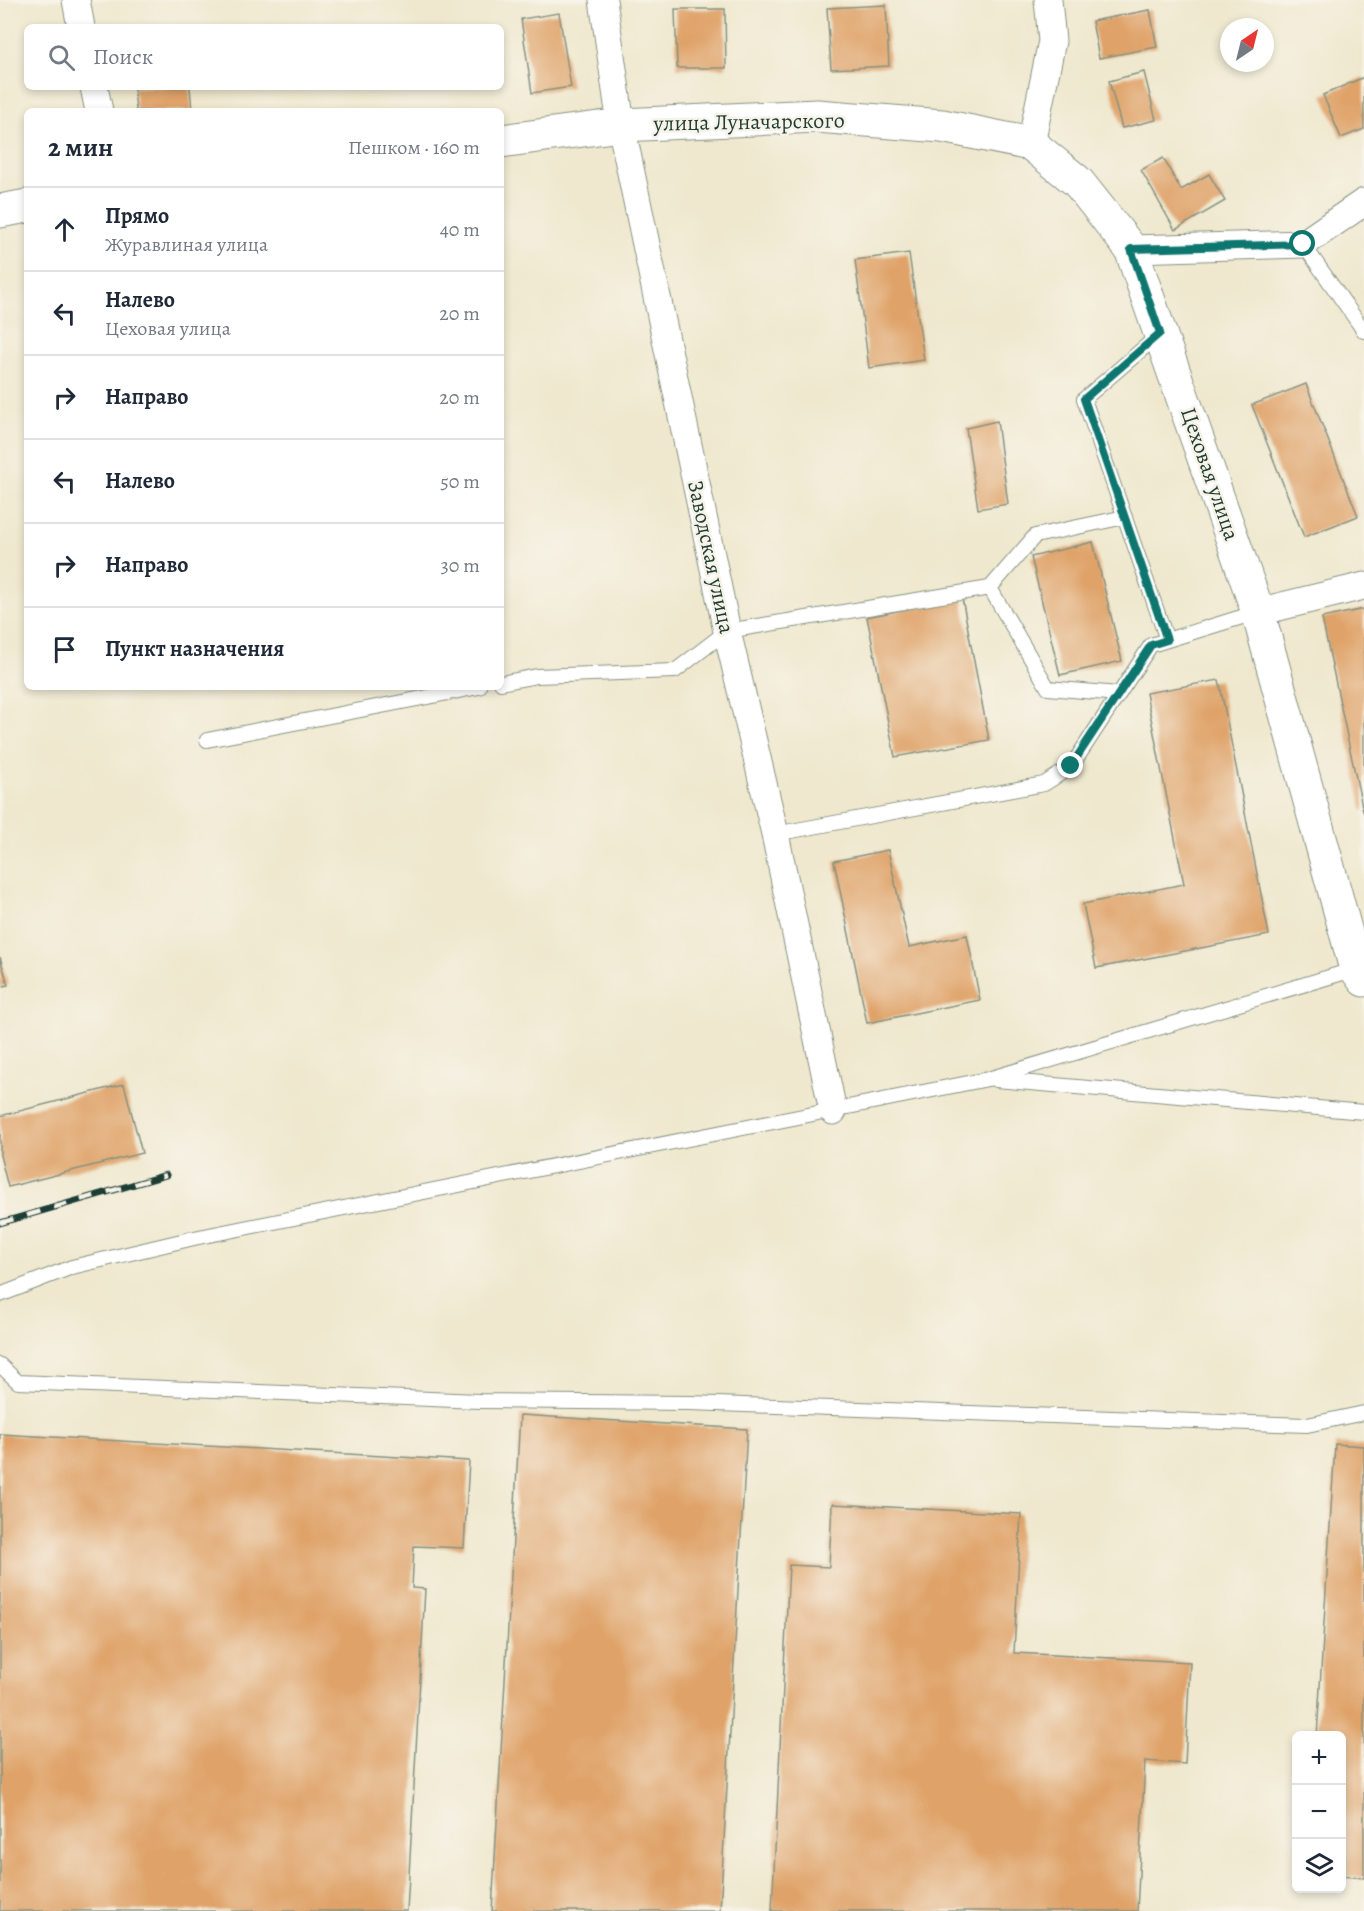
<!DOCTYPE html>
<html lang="ru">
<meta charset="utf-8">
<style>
:root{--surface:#fff;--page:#f6f6f7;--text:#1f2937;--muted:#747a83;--line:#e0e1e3}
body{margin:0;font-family:Alegreya,serif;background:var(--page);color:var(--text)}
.controls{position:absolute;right:18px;bottom:18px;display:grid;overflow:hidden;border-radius:9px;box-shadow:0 3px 9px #0003}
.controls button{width:54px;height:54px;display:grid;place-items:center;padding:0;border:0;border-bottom:2px solid var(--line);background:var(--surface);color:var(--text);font:30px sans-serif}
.compass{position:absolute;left:1220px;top:18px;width:54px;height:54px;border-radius:50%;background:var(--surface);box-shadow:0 3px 9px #0003;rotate:35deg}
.stop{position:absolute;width:18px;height:18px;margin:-14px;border:4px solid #0f766e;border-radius:50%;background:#fff}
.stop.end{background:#0f766e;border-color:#fff;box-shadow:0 2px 6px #0008}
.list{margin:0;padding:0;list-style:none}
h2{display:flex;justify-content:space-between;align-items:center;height:78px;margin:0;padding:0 24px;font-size:26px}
h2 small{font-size:20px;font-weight:400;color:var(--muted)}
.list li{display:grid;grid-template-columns:39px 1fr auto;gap:18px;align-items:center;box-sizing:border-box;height:84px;padding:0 24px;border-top:2px solid var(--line)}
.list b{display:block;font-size:22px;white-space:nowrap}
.list p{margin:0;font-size:20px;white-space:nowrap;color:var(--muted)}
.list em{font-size:20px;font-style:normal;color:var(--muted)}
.icon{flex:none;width:33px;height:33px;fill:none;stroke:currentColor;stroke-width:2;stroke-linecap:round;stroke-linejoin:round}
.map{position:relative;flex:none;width:1364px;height:1911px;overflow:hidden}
.search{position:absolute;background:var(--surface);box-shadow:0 3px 9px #0003;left:24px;top:24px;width:480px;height:66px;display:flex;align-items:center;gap:15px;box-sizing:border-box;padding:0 21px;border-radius:9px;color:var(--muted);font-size:22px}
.panel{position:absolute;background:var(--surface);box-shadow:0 3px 9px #0003;left:24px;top:108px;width:480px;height:582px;border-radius:9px}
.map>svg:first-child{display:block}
.building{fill:#dfa268}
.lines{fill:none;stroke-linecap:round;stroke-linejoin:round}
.service-casing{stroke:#879281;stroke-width:16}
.minor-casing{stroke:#879281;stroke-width:29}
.tertiary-casing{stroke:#879281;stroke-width:35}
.service{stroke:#fff;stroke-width:14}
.minor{stroke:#fff;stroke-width:27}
.tertiary{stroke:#fff;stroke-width:33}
.rail-casing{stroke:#1f3d34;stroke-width:7}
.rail{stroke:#f7f3e8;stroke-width:4.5;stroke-dasharray:14;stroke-linecap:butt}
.route{stroke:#0f766e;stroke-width:8}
.labels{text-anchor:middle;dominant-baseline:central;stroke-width:5;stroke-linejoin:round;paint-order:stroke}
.street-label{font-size:22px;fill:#1f3d34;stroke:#f7f3e8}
</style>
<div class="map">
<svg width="1364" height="1911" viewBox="0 0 1364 1911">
<rect width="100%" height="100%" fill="#f7f3e8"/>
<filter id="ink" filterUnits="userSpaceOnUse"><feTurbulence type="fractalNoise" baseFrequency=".0167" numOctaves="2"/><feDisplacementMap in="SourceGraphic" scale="12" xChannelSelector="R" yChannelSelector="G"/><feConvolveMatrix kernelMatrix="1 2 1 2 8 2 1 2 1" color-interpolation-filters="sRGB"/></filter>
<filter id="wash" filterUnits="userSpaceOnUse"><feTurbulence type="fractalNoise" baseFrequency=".008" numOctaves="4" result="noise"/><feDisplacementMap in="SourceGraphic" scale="24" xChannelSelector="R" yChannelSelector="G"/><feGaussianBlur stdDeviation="1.35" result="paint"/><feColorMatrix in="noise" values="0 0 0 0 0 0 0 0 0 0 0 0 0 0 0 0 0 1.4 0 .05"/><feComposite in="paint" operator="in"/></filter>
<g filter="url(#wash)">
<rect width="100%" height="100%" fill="#efe8ce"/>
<g id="blocks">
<!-- building -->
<g class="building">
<polygon points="886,5 889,66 831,69 827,8"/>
<polygon points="675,9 725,9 726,68 677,68"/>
<polygon points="1150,10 1157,47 1099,58 1092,21"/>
<polygon points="559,13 571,87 532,93 521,19"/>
<polygon points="1144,72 1156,120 1122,128 1109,81"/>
<polygon points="1364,77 1364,129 1341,138 1323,95"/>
<polygon points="134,87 190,87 192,111 136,111"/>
<polygon points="1163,158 1181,190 1209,174 1225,201 1175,230 1141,170"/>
<polygon points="909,253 924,360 869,368 855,260"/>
<polygon points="1306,384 1358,516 1304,537 1252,405"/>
<polygon points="997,421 1008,504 978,509 966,428"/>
<polygon points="1093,542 1122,661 1060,675 1031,557"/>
<polygon points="962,598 989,740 895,757 867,617"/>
<polygon points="1364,609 1364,810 1363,811 1322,618"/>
<polygon points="1219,680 1269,935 1096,968 1083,904 1184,884 1146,693"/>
<polygon points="888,850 909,947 967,935 980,1000 867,1023 834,861"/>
<polygon points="0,957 8,985 0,987"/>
<polygon points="124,1084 142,1153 8,1187 0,1155 0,1116"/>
<polygon points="520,1415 747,1429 720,1911 492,1911"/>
<polygon points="0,1434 469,1461 464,1548 414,1546 412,1588 425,1589 407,1911 0,1911"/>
<polygon points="1335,1444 1364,1446 1364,1878 1342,1876 1342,1736 1317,1736"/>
<polygon points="832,1504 1021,1514 1014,1653 1190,1662 1185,1764 1145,1761 1137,1911 772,1911 789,1565 829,1567"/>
</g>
</g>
</g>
<g filter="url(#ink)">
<use href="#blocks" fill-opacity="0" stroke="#879281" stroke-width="1.5"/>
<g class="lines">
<defs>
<g id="service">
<polyline points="1303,244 1364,331"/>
<polyline points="1160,334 1084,399 1167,640"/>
<polyline points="990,588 1035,536 1125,517"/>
<polyline points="501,683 537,676 675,671 727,631 990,588 1048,688 1119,694"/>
<polyline points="207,740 479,687"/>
<polyline points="775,834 1044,784 1071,767 1151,645 1258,612"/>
<polyline points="996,1080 1364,1112"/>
<polyline points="0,1295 72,1267 194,1238 988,1079 1356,969"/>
<polyline points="0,1365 18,1382 479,1401 690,1403 1307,1425 1364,1413"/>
</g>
<g id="minor">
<polyline points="76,0 81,27"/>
<polyline points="603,0 621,125 727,631 775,834 833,1111"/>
<polyline points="94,87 99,111"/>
<polyline points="1031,144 1052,41 1048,0"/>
<polyline points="1131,249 1303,244 1364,202"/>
<polyline points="1258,612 1364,586"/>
</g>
<g id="tertiary">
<polyline points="501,141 621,125 817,116 942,126 1031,144 1078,182 1131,249 1160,333 1258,612 1356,969 1364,980"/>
<polyline points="0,211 27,206"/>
</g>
</defs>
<!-- service casing -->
<use href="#service" class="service-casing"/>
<!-- minor casing -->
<use href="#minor" class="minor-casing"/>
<!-- tertiary casing -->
<use href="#tertiary" class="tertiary-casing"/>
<!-- service -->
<use href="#service" class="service"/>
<!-- minor -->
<use href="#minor" class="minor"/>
<!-- tertiary -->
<use href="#tertiary" class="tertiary"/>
<defs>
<polyline id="rail" points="0,1223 166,1175"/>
</defs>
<!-- rail casing -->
<use href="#rail" class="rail-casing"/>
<!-- rail -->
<use href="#rail" class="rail"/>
</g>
</g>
<g class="lines" filter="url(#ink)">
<!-- route -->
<polyline class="route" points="1071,766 1151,645 1167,640 1084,399 1160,333 1131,249 1303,244"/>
</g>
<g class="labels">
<!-- street labels -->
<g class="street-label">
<text transform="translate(749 122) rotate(-1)">улица Луначарского</text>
<text transform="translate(1210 474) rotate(71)">Цеховая улица</text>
<text transform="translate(711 557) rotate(78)">Заводская улица</text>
</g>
</g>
</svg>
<div class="controls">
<button>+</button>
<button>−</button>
<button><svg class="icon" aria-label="layers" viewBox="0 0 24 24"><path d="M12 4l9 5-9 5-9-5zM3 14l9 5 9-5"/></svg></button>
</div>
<svg class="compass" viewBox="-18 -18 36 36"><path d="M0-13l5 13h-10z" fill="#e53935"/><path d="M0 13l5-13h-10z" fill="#747a83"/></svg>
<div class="stop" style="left:1303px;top:244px"></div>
<div class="stop end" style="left:1071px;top:766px"></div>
<div class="search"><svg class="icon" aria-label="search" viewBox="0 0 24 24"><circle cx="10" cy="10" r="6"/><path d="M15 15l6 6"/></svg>Поиск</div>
<section class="panel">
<h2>2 мин<small>Пешком · 160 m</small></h2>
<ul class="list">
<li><svg class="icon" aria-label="ahead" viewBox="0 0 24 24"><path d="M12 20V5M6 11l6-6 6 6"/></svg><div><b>Прямо</b><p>Журавлиная улица</p></div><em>40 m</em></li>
<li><svg class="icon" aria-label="left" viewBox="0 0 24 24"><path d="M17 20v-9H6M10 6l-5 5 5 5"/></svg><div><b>Налево</b><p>Цеховая улица</p></div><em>20 m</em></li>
<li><svg class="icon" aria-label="right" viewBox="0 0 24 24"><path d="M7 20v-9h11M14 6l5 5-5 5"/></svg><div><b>Направо</b></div><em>20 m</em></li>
<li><svg class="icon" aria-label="left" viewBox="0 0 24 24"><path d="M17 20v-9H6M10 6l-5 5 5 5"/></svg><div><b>Налево</b></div><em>50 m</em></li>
<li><svg class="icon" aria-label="right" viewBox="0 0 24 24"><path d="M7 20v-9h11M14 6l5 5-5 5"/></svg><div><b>Направо</b></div><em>30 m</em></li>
<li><svg class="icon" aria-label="arrive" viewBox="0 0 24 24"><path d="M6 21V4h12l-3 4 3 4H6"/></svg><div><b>Пункт назначения</b></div></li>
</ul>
</section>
</div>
